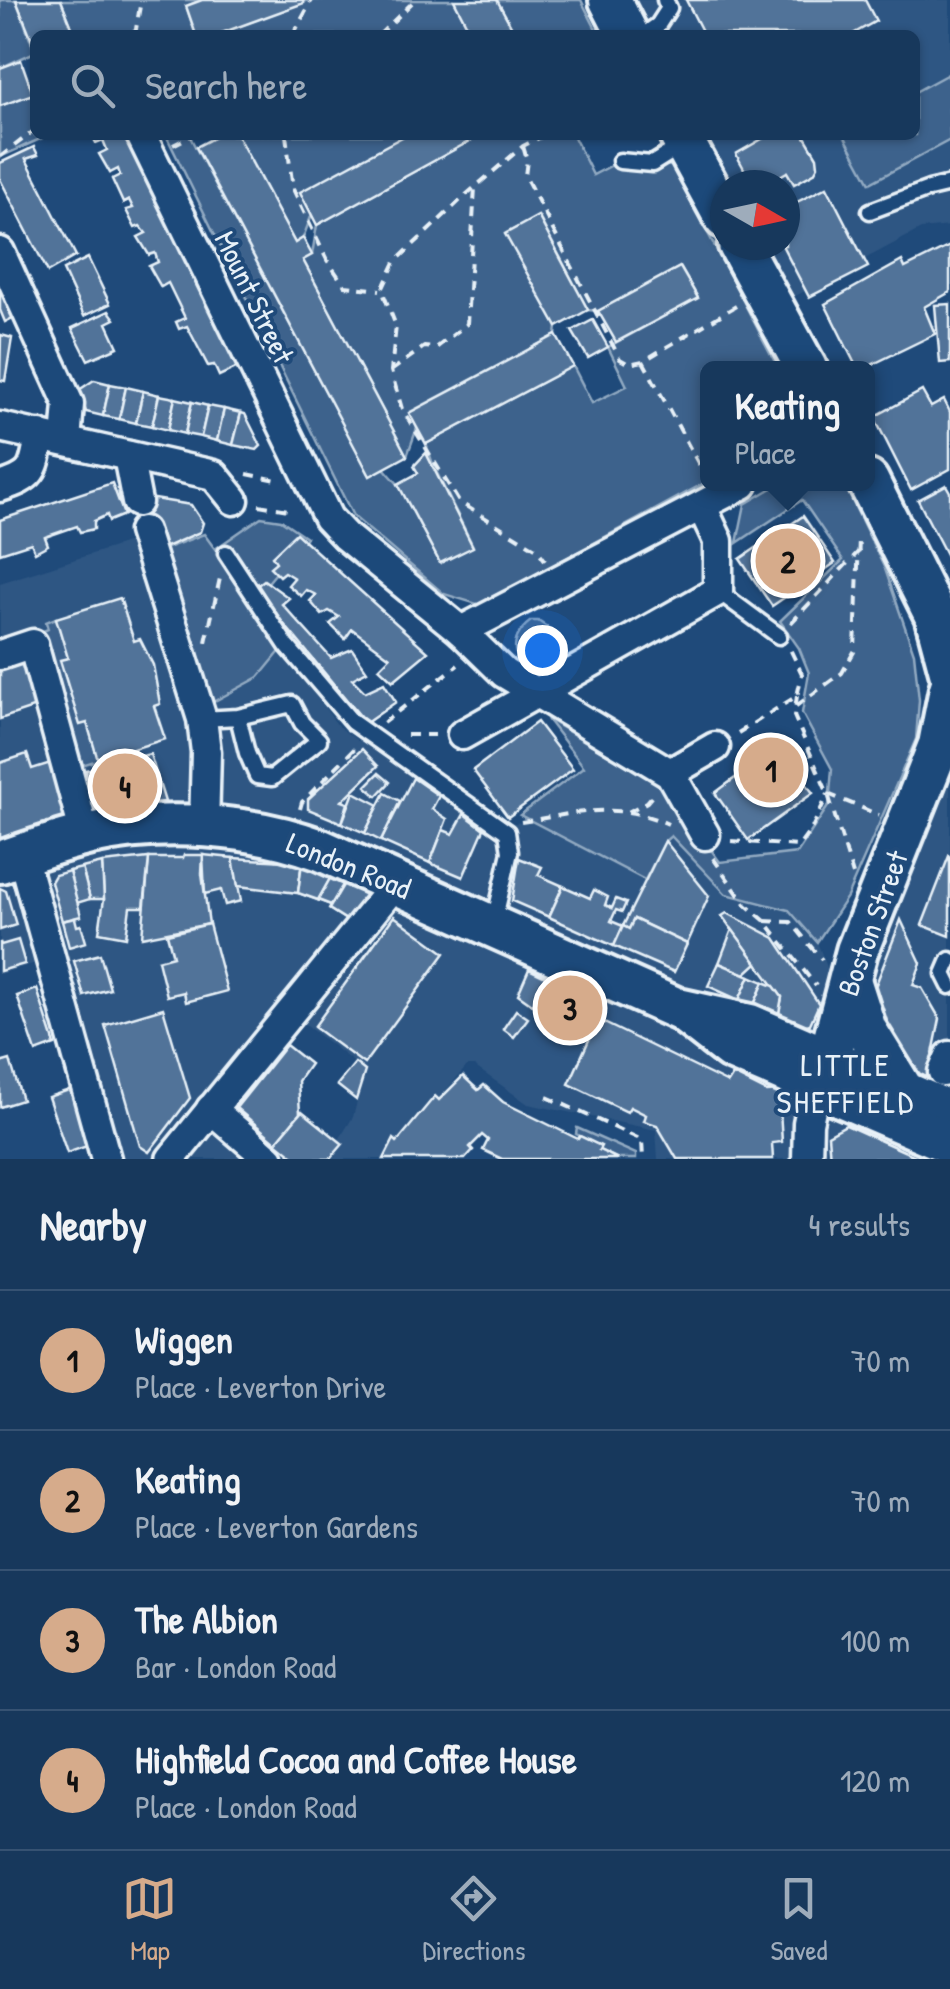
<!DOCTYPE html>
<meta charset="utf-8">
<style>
:root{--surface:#17385c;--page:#203f62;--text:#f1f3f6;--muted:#9eacbb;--line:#365272;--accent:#d6ab8b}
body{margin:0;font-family:"Patrick Hand",sans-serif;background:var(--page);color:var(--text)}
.compass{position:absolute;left:710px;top:170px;width:90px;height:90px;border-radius:50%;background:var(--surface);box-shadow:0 2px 8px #0004;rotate:99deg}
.you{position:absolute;left:542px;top:650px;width:35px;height:35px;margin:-25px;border:8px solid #fff;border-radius:50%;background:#1a73e8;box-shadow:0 0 0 15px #1a73e833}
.badge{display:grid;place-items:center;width:65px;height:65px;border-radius:50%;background:var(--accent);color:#111;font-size:32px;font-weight:700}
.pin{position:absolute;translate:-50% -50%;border:5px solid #fff;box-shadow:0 2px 10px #0006}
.popup{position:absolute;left:700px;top:361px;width:175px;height:130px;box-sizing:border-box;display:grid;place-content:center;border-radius:15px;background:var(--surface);filter:drop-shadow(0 2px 8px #0005);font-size:32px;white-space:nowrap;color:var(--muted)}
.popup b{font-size:38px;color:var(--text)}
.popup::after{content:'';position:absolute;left:50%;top:100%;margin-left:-20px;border:20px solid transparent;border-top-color:var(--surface)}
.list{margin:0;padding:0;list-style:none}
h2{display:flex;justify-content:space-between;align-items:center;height:130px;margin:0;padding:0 40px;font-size:42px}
h2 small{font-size:32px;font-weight:400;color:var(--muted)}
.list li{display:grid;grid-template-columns:65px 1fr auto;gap:30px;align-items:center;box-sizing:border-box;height:140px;padding:0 40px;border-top:2px solid var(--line)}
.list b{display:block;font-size:38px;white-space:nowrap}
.list p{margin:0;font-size:32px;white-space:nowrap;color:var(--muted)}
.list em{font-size:32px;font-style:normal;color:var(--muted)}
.icon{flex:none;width:55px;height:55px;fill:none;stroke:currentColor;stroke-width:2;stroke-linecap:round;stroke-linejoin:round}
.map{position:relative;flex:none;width:950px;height:1159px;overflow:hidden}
.search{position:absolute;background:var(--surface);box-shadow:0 2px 8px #0004;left:30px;right:30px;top:30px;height:110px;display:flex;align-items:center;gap:25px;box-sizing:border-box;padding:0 35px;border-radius:15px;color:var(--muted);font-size:38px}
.sheet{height:690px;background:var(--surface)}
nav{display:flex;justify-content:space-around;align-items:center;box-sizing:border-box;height:140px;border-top:2px solid var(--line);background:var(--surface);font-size:28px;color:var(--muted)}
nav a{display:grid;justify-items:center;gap:5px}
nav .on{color:var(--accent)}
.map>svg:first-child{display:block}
.built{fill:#2e5683}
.green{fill:#3c628c;stroke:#92aac2;stroke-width:2.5}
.building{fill:#517399;stroke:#e8f1f8;stroke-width:2.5}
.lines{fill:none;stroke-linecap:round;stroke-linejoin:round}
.lane-casing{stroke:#e8f1f8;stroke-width:21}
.street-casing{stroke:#e8f1f8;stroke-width:35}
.secondary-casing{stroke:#e8f1f8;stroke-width:48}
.path{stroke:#e8f1f8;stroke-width:4;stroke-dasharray:10 8;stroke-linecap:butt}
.lane{stroke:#1f4a7a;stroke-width:14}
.street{stroke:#1f4a7a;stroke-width:28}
.secondary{stroke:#1f4a7a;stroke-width:40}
.labels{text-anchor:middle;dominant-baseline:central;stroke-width:8;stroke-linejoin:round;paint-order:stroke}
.street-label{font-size:30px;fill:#e8f1f8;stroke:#1f4a7a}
.neighbourhood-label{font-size:32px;letter-spacing:2.5px;fill:#e8f1f8;stroke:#1f4a7a}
</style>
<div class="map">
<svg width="950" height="1159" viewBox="0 0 950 1159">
<rect width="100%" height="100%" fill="#1f4a7a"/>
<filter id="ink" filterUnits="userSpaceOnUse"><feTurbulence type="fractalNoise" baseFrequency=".01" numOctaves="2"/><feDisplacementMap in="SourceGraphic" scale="20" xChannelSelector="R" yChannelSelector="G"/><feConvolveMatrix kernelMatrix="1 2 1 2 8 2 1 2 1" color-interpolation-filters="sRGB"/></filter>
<g filter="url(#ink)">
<!-- built -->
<g class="built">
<polygon points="610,0 950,0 950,226 921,229 773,308 739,245 785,245 785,185 725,185 680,135 915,135 915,35 628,35"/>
<polygon points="139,539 164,549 211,702 259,677 282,649 338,726 358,741 367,736 501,825 529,821 645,880 665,841 671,836 726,894 790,910 817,942 841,1002 950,689 950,1159 658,1159 656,1130 528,1104 474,1066 467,1066 387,1159 327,1159 353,1117 365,1071 303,1023 300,1005 212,1108 265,1159 106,1159 49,959 0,974 0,583"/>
</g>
<!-- green -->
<g class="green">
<polygon points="0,0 16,0 35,52 0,68"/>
<polygon points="61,0 202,0 186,6 196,35 138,35 136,30 119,35 75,35"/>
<polygon points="309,0 454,0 472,35 216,35"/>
<polygon points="497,0 581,0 599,35 516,35"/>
<polygon points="948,74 950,140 870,183 844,135 915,135 915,92"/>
<polygon points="35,93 35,135 49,135 0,157 0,106"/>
<polygon points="166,135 189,135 370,475 384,468 398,484 440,563 473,546 434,467 426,444 573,366 592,403 627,386 608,347 698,298 680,267 598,311 588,310 539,217 506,233 557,327 556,335 410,412 417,428 407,456 303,260 312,255 317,225 481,135 573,135 593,175 620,161 673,166 778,368 708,368 708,481 480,605 444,594 353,516"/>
<polygon points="237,135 406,135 312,214 303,238 295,243"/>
<polygon points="779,484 844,484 885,569 914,653 919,700 916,739 847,897 817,942 789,910 726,894 671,836 665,841 645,880 520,815 584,767 547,719 667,789 720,862 797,853 829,805 832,769 802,713 809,673 799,648 780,621 843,560 802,500 737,543 745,504"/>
<polygon points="261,517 281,520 306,537 250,604 282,649 259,677 211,703 164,549 204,534 215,549"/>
<polygon points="56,618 68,658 60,661 80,724 87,723 98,760 82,765 41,632 48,629 46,622"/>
<path d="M531,621H538L559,635V667L545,674C513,670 504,641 531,621Z"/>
<polygon points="577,1128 636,1154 636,1159 618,1159 599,1150 600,1146 576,1134"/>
</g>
<!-- building -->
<g class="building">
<polygon points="16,0 61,0 75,35 35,35 35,47"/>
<polygon points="202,0 303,0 304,3 216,35 196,35 186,6"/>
<polygon points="454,0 497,0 516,35 472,35"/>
<polygon points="686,0 865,0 876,21 851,35 704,35"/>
<polygon points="21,60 33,94 0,106 0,68"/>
<polygon points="92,135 137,135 249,362 219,376 214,365 208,366 187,326 179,329 176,322 185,318 168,283 161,287 149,266 158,262 155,253 149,255 138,237 146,233 140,226 135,228 126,210 133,208 129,200 123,203 112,179 120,175 118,169 110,173 99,154 107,150 103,140 96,143"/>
<polygon points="219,135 237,135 295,243 303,238 312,255 303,260 407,456 370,476 196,147"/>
<polygon points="406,135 481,135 317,225 300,192"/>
<polygon points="769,135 804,135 817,157 818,166 814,173 794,184 787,172 764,185 753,185 736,154"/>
<polygon points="34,147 38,155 26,159 76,256 48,272 0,179 0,163"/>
<polygon points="827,187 868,267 809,297 782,245 785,245 785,208"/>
<polygon points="538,216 588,310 557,327 505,234"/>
<polygon points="950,246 950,292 924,307 935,334 865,368 857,368 825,304 902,261 905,268"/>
<polygon points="88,258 110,304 84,316 63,270"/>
<polygon points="0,263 24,312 5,322 0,310"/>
<polygon points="680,267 698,298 616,342 598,311"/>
<polygon points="950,304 950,362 940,363 935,305"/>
<polygon points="109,311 115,319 107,323 118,347 88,360 72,328"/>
<polygon points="593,320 608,347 588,358 572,331"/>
<polygon points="1,335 12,338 5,381 0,380"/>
<polygon points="556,335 573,366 426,444 409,413"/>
<polygon points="94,380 110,384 103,416 86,412 79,390"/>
<polygon points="110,384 126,387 119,419 103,416"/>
<polygon points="126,387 143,391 136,423 119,419"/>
<polygon points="143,391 159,395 152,426 136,423"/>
<polygon points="922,391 931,407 944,400 950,412 950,469 911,490 874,417"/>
<polygon points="159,395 175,398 168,430 152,426"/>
<polygon points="175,398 192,402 185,434 168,430"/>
<polygon points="192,402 208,406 201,437 185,434"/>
<polygon points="208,406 224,409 217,441 201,437"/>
<polygon points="224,409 241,413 233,445 217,441"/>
<polygon points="241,413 245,414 261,446 257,450 233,445"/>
<polygon points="426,453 473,547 440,563 398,484 418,473 414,466"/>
<polygon points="112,483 124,515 109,521 107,515 94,521 94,529 80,532 77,526 45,537 48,545 35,552 31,543 0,553 0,520"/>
<polygon points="946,485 950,492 950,562 918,500"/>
<polygon points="142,497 191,505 203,523 200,532 159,550"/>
<polygon points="803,516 835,563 772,606 740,559"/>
<polygon points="296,533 428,652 393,681 379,668 390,657 352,629 345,639 330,624 339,617 329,611 322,615 310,601 316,595 306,590 301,596 288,585 294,578 284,572 279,576 270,567 276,562 272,556"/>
<polygon points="264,580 289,598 282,604 331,658 352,649 367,671 352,679 365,692 384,683 396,702 366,723 254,588"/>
<polygon points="120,598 134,641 140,639 153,665 160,704 154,706 165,739 98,760 87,723 80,725 60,660 68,658 56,618"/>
<polygon points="24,663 39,706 0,719 0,671"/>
<polygon points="537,722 573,769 508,817 473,770"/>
<polygon points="778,746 813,793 748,840 715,793"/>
<polygon points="362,749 378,766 342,801 348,803 342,823 308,809 308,799"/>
<polygon points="27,754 32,769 57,761 70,803 64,819 0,839 0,763"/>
<polygon points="150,754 165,802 97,808 86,770"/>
<polygon points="379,773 390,782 377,796 366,786"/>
<polygon points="413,778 439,796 432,809 447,819 430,863 381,841"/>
<polygon points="354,792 379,805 365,833 342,823"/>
<polygon points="385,793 400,801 381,841 365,833"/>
<polygon points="464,814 484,829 463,877 430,863 443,830 453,834"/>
<polygon points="665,841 709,896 687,944 634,919 629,929 623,926"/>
<polygon points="184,855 203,855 202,874 209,924 142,937 149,858 183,858"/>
<polygon points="203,855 233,858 241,901 225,905 221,890 205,894"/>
<polygon points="949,856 950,857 950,936 922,925"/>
<polygon points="149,858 144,907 130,907 126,937 99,932 104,899 102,863"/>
<polygon points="233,858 302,862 298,893 238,886"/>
<polygon points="519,858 542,867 538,875 563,886 549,917 512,901"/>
<polygon points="302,862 372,892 348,921 329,909 331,905 298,893"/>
<polygon points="302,862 332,875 318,900 298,893"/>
<polygon points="102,863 104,899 90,899 82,868"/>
<polygon points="82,868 90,899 77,903 69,871"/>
<polygon points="69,871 81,916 62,921 51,882 55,875"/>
<polygon points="332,875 346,880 331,905 318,900"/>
<polygon points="346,880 372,892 348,921 329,909"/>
<polygon points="563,886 590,898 594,890 608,897 605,905 612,908 616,899 626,903 622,912 616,910 611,921 623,926 614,946 549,917"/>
<polygon points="0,888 6,891 16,925 0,930"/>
<polygon points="727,913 775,938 819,1004 810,1024 800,1027 778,1018 782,997 722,916"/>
<polygon points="394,916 445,953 364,1064 314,1027"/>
<polygon points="75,918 77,926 81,925 86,942 69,947 62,921"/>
<polygon points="634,919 687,944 674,972 614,946 623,926 629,929"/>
<polygon points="901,920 921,963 913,985 922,988 940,1019 928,1078 911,1069 876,1006 873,992"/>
<polygon points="209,924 227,991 186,1002 184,992 167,996 158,960 173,956 167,934"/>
<polygon points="732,929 757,963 745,974 719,963"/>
<polygon points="18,940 25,964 0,971 0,942 1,945"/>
<polygon points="100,954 110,989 84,996 74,961"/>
<polygon points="719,963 750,976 739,1000 708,986"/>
<polygon points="529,969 560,984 542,1011 518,994"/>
<polygon points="750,976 764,982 753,1007 739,1000"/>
<polygon points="764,982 774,986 782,997 778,1018 753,1007"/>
<polygon points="560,984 598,1004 576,1035 542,1011"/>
<polygon points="37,989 55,1045 36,1052 17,996"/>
<polygon points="163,1008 190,1098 149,1152 140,1146 105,1025"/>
<polygon points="516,1010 528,1018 514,1037 503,1029"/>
<polygon points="598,1020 728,1083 733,1075 767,1092 782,1091 786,1102 780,1110 782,1142 772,1143 773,1159 677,1159 657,1125 644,1121 646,1115 630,1107 627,1112 569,1084"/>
<polygon points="286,1045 310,1064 298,1081 300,1113 276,1142 236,1108"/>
<polygon points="10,1060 22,1100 0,1107 0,1063"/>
<polygon points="355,1063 365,1071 356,1100 337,1085"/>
<polygon points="463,1076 478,1090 484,1085 503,1102 578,1139 580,1136 601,1146 599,1150 618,1159 502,1159 483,1150 488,1140 482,1135 470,1147 473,1150 465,1159 384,1159 394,1139 397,1142 435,1096 439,1100"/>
<polygon points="72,1089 90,1145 67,1153 48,1097"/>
<polygon points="302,1111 343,1144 330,1159 297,1159 276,1142"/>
<polygon points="846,1125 906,1152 922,1159 830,1159 828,1135"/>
</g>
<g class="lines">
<defs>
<g id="lane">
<polyline points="644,35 658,25 669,8 665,0"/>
<polyline points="620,161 652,164 684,144"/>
<polyline points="870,211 929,189 950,184"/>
<polyline points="226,553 287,646 352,722 507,832 510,852 494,922"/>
<polyline points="718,591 779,636"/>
<polyline points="202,719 238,717 292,704 302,723 319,740 272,778 257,776 247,753 238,717"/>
<polyline points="950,960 944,974 950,986"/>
</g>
<g id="street">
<polyline points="141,135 328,518 345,536 461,631 504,673 670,773 705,835"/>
<polyline points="0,252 69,404 66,441"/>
<polyline points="0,427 214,475 234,500"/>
<polyline points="128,456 137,502"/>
<path d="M0,487C35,476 34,470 40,435"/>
<polyline points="143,531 202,719 206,752 204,827"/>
<polyline points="461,631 743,484"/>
<polyline points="0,655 33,644 85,835"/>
<polyline points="462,735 718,591 718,541 702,507"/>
<polyline points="670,773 715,747"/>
<polyline points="22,855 106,1159"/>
<polyline points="943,1072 950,1056"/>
<polyline points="211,1109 269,1159"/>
<polyline points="171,1159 396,883"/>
<polyline points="807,1159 808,1123 816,1085"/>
</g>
<g id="secondary">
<polyline points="610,0 628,35"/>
<polyline points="680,135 725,218"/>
<polyline points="739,245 806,368"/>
<polyline points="868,481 935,615 950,671"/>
<path d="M0,862C29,852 59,841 90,834C163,818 251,824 321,850L678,1009L750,1025L950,1112"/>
<polyline points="850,980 866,1030 904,1092"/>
<polyline points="686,1014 731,1049 950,1143"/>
<polyline points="816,1085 834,1039 857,951 939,745 950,689"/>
</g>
</defs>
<!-- lane casing -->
<use href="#lane" class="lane-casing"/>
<!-- street casing -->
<use href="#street" class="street-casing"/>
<!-- secondary casing -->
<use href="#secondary" class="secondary-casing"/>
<!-- path -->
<g class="path">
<polyline points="135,35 141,0"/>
<polyline points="293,35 312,0"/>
<polyline points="379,35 415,0"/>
<polyline points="286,135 293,189 327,260 345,286 380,290"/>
<polyline points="545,135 523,146 467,194 395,262 382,290 396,326 391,371 402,409 459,502 537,549 545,560"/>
<polyline points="173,145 193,135"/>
<polyline points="523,146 527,160 525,176 620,359 629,364 643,361 736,306"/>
<polyline points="0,157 35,130"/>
<polyline points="643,361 705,476"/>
<polyline points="391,371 424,347 436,348 467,324 475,187"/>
<polyline points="247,474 282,481"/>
<polyline points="259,505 294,511"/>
<polyline points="791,623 860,550"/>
<polyline points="206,642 220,578"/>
<polyline points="797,696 794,716 828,794 853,875"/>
<polyline points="796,706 842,673 855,650 859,538"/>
<polyline points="383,723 458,665"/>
<polyline points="738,733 797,696 802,674 790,649"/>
<polyline points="407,735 437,735"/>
<polyline points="828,794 879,815"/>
<polyline points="300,809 302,802 357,746"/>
<polyline points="628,812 647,802 652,796"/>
<path d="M521,822C574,814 615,800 668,824"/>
<polyline points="731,841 799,846 812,828 828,794"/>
<polyline points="713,858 745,904 765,921 816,986"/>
<polyline points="765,921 791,922 822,960"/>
<polyline points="547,1097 642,1140 643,1159"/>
</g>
<!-- lane -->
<use href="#lane" class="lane"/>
<!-- street -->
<use href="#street" class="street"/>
<!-- secondary -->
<use href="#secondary" class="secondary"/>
</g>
</g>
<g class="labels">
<!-- street labels -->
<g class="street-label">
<text transform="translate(255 297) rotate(64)">Mount Street</text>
<text transform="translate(349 865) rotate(22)">London Road</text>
<text transform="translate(872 923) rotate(-70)">Boston Street</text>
</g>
<!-- neighbourhood labels -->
<g class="neighbourhood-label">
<text x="846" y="1064">LITTLE<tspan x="846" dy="37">SHEFFIELD</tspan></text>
</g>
</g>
</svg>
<svg class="compass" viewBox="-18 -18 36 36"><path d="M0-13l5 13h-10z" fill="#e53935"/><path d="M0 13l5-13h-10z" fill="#9eacbb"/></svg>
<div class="you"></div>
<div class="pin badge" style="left:771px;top:770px">1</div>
<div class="pin badge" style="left:788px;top:561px">2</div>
<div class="popup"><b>Keating</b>Place</div>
<div class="pin badge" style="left:570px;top:1008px">3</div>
<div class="pin badge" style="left:125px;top:786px">4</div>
<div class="search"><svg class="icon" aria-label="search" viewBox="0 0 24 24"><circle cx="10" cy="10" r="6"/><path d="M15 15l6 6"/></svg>Search here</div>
</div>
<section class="sheet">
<h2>Nearby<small>4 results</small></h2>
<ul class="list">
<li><span class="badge">1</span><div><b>Wiggen</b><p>Place · Leverton Drive</p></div><em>70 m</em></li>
<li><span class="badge">2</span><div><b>Keating</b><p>Place · Leverton Gardens</p></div><em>70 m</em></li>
<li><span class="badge">3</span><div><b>The Albion</b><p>Bar · London Road</p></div><em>100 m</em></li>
<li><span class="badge">4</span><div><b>Highfield Cocoa and Coffee House</b><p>Place · London Road</p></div><em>120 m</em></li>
</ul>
</section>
<nav>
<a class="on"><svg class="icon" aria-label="map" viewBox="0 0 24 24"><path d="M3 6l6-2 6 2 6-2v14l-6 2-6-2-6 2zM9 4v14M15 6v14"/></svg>Map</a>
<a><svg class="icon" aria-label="directions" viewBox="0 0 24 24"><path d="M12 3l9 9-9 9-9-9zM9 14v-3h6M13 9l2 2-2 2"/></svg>Directions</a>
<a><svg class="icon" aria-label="saved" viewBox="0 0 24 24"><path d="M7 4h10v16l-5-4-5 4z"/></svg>Saved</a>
</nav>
